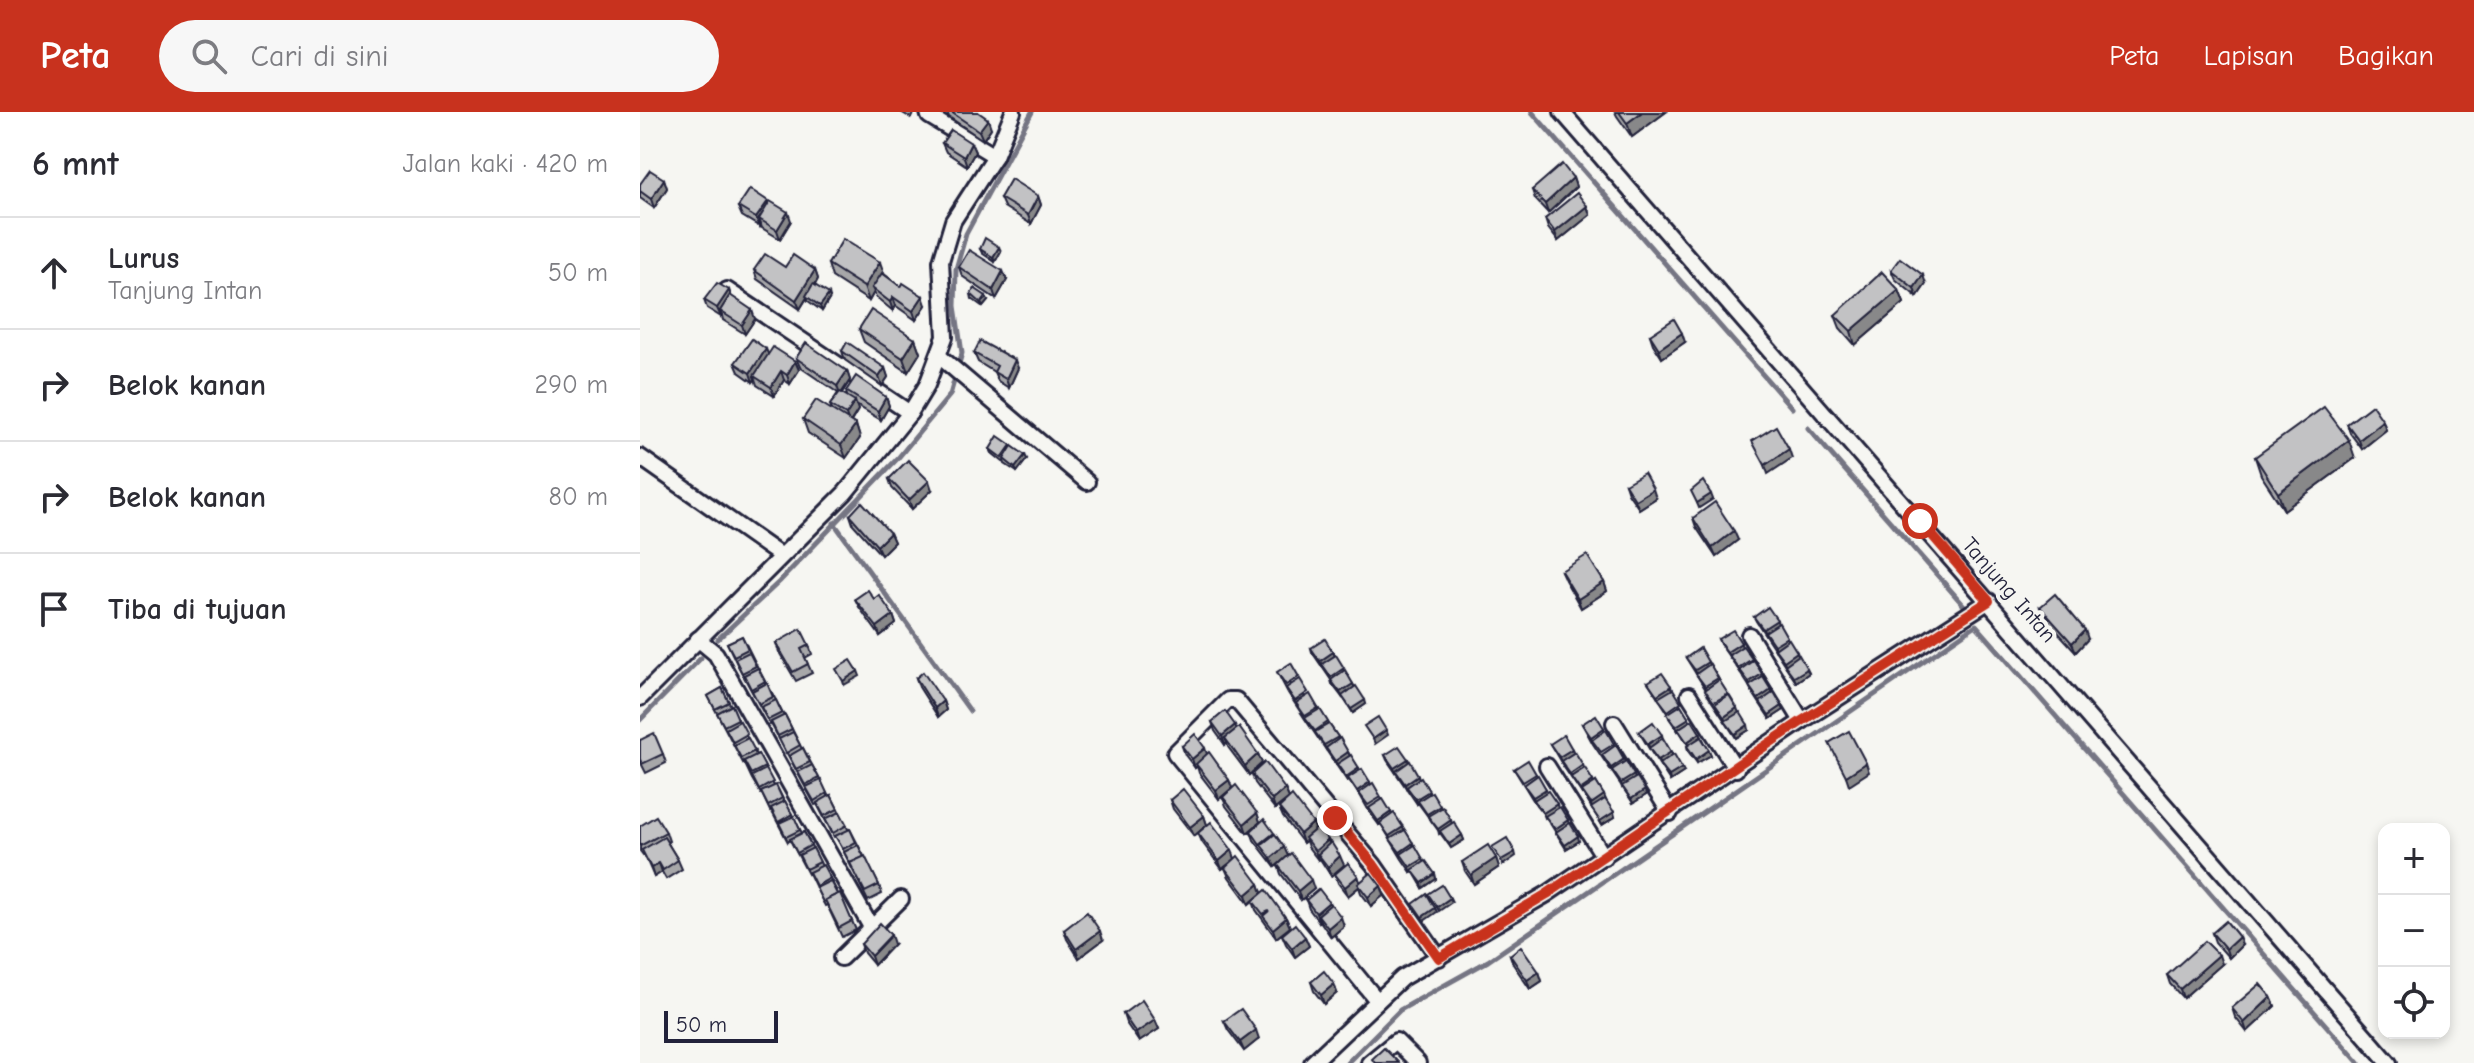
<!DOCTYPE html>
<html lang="id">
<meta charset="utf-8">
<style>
:root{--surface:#fff;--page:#f7f7f7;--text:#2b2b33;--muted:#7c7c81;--line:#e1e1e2;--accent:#c8321e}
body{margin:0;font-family:"Comic Neue",sans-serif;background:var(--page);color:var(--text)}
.controls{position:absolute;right:24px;bottom:24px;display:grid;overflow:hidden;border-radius:16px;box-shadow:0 4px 12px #0003}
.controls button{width:72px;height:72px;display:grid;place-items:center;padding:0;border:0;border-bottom:2px solid var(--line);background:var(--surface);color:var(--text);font:40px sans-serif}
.scale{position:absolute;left:24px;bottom:20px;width:114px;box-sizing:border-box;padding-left:8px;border:4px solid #22223b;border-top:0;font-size:22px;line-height:28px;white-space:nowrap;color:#22223b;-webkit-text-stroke:6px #f6f6f2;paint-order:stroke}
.stop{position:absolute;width:24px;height:24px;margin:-18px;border:6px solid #c8321e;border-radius:50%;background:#fff}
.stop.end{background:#c8321e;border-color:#fff;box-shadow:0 2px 8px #0008}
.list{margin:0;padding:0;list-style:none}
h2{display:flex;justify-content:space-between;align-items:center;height:104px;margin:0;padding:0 32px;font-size:34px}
h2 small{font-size:26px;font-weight:400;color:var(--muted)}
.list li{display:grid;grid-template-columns:52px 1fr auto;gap:24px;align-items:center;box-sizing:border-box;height:112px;padding:0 32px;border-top:2px solid var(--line)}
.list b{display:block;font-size:30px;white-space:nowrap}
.list p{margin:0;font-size:26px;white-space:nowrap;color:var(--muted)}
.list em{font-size:26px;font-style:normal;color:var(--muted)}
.icon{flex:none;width:44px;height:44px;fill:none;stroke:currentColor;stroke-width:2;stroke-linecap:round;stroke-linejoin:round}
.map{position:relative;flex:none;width:1834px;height:951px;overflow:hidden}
header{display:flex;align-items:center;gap:48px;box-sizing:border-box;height:112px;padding:0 40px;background:var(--accent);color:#fff}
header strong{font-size:38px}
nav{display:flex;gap:44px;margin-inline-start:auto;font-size:28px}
.search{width:560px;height:72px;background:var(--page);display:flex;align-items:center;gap:20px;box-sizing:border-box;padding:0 28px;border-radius:44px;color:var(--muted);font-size:30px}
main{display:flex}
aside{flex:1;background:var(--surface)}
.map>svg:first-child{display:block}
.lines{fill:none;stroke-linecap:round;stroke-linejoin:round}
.stream{stroke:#757583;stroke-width:5}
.minor-casing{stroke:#22223b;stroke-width:20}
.minor{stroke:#f6f6f2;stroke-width:14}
.wall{fill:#a7a7a9;stroke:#22223b;stroke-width:2}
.shaded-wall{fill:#888889;stroke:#22223b;stroke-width:2}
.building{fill:#c2c2c4;stroke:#22223b;stroke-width:2}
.route{stroke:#c8321e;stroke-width:10}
.labels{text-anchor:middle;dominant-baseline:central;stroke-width:8;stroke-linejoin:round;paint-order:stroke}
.street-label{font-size:22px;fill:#22223b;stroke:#f6f6f2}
</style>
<header>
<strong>Peta</strong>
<div class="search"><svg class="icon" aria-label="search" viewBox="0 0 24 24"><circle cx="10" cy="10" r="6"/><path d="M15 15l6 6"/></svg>Cari di sini</div>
<nav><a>Peta</a><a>Lapisan</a><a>Bagikan</a></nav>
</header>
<main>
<aside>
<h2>6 mnt<small>Jalan kaki · 420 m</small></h2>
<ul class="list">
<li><svg class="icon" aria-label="ahead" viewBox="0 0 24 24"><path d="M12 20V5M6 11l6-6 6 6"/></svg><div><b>Lurus</b><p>Tanjung Intan</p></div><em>50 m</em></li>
<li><svg class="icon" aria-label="right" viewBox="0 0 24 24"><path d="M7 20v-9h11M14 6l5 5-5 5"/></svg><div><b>Belok kanan</b></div><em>290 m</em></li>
<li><svg class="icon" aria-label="right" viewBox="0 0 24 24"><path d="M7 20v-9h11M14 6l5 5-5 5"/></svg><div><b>Belok kanan</b></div><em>80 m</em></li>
<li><svg class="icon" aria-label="arrive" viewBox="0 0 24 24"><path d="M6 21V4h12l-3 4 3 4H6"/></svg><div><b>Tiba di tujuan</b></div></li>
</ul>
</aside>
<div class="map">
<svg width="1834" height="951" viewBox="0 0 1834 951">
<rect width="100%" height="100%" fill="#f6f6f2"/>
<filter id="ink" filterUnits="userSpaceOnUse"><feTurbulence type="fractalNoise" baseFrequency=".0125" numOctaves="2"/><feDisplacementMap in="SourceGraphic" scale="16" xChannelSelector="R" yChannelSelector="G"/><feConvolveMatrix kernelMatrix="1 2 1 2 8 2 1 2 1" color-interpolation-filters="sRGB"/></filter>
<g filter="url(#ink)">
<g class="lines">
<!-- stream -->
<g class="stream">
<polyline points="892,0 1152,296"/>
<polyline points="1168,316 1327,497"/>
<polyline points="194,411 330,599"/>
<polyline points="78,527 139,470 258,346 310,283 322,241 315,194 316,157 326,122 392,0"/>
<polyline points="0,608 61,546"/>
<polyline points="707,951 760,898 848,849 1336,513 1719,951"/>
</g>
<defs>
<g id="minor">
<polyline points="288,0 289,4 355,44"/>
<polyline points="922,0 1749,951"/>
<polyline points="87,178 270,301"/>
<polyline points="299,244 447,370"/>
<polyline points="0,345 141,444"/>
<polyline points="1109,523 1162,609"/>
<polyline points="58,527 76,542 231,815"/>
<polyline points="1049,583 1096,657"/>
<polyline points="0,586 205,381 270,301 287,273 305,225 301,149 313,109 355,44 373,0"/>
<polyline points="974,611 1030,701"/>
<polyline points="907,654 964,745"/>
<polyline points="201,846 261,787"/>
<polyline points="736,887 535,641 588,588 596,588 734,753 799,846"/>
<polyline points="672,951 762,866 907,782 1162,609 1349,489"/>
<polyline points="729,951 756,929 778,951"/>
</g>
</defs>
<!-- minor casing -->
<use href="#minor" class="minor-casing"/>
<!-- minor -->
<use href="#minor" class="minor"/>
</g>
<!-- wall -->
<g class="wall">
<polygon points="261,0 274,0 271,6"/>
<polygon points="307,0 338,0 351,16 343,28 309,5"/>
<polygon points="975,0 1026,0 992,25 977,4"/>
<polygon points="302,31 331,31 335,40 327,54 306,40"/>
<polygon points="933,66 936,75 908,101 895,87 892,78"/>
<polygon points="24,67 27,76 14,96 0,86 0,72"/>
<polygon points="398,84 401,93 391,112 364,95 360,86"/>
<polygon points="129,91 151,109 140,127 122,116 121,113 120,115 102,104 98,95"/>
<polygon points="947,94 950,103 918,129 908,116 905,107"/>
<polygon points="340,137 361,139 355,150 342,141"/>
<polygon points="188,152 244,162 286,193 276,208 256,194 253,199 236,185 234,180 229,189 192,165"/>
<polygon points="145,155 175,158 178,167 175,173 190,186 182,199 168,189 167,186 160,197 117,167 114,158"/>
<polygon points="319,155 367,168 356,187 322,164"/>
<polygon points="1251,158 1286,172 1277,185 1255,167"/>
<polygon points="89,178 91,184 115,207 105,222 83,208 82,204 81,205 67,196 64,188"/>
<polygon points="1259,178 1264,191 1215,233 1200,216 1195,203"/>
<polygon points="331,182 348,189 343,195 332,187"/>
<polygon points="219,217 275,227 280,241 268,260 224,230"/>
<polygon points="1010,223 1045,230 1022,246 1013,232"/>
<polygon points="202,239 245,256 248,265 242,274 205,248"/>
<polygon points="334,241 378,256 369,276 358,269 354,260 338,250"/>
<polygon points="128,242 155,249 159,258 150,272 144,268 134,284 117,273 115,267 113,270 99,260 95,251"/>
<polygon points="156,246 207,259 210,268 202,281 207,284 206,279 246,285 249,294 241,308 216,293 218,298 211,310 216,313 220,326 206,346 168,321 163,307 192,298 190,293 198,281 160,255"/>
<polygon points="1743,309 1746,318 1722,337 1710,321 1707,312"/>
<polygon points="371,333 387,347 377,360 365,352 364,349 363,350 352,341 350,337"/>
<polygon points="1615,345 1715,346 1644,398 1621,363"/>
<polygon points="249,367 292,378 272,397 252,376"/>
<polygon points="985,372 1016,386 999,397 988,381"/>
<polygon points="210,403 250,421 254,430 241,443 213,412"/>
<polygon points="1053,406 1098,428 1076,445 1056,415"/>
<polygon points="921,459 964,470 967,479 941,496 925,468"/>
<polygon points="215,487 234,487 253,503 256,512 240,524 219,495"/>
<polygon points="1400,495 1448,527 1436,540 1403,504"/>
<polygon points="1114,505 1138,512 1169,561 1156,570 1116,509"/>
<polygon points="102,524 126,572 127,571 144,604 145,603 162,637 163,636 189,685 191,683 208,717 210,717 239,773 242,782 228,789 196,724 194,725 177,692 175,693 131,612 130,613 97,552 87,531"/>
<polygon points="1078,527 1102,535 1122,562 1144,598 1130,607 1111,578 1109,574 1100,560 1080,532"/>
<polygon points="136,531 169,533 172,542 165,546 172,561 156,569 139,540"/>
<polygon points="671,536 694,544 726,592 713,601 702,584 702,585 692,572 691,568 672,540"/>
<polygon points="1046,546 1068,550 1109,618 1096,626 1067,582 1066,578"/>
<polygon points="637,560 679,597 720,658 742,687 752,703 763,715 784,750 795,762 796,767 783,776 773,759 771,760 762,747 741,712 739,713 730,701 720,683 719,683 709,668 707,669 667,610 648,581"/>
<polygon points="276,566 303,589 306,598 298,605 279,575"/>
<polygon points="1008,570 1032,578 1050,609 1060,621 1071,643 1057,651 1048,639 1047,634 1048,633 1039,618 1038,619 1029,606 1028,601"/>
<polygon points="82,576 116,643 118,642 134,674 136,673 144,689 145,689 162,721 164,720 182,754 190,766 212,809 216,818 202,825 187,793 185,794 178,780 169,761 168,762 150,728 148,730 131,698 130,699 122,682 121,682 112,667 104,650 103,651 68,584"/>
<polygon points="572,610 595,613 596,617 618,642 622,651 609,663 588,635 587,631 585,633 575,619"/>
<polygon points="942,612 965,619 1006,683 993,691 953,632"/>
<polygon points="999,620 1023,627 1044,660 1030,669 1011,640"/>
<polygon points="0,628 23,642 26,651 6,661 0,649"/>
<polygon points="910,632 934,641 954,672 956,670 975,705 962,713 943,682 942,682 923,654"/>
<polygon points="542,634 567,642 589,668 592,676 579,687 559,661 557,654 555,656 545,643"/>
<polygon points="745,643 768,647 779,666 812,711 822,723 824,728 811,736 778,691 777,692 747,648"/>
<polygon points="874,657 896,662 939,729 926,737 906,705 896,693"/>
<polygon points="612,662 645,677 649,686 635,697 615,671"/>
<polygon points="583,685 617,701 620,710 607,721 586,694"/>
<polygon points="530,688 564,704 567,713 554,724 533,697"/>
<polygon points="639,696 675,717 688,728 704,753 691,764 680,747 678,748 668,735 666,729 663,731 643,705"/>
<polygon points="0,714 26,720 29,729 27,730 38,748 42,757 26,767 22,760 14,765 4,742 3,743 0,739"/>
<polygon points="611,719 634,722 648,744 674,777 661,788 641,762 638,753 643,748 635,755 614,728"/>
<polygon points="558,721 592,738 595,747 582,757 562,730"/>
<polygon points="856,746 859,755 834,772 825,759 822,750"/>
<polygon points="585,756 619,772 622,781 609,792 589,765"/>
<polygon points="695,762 718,764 720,770 741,774 744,783 731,794 721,781 719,775 708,784 698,771"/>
<polygon points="666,788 690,793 704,814 691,825 680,809 679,810 669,797"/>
<polygon points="613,789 646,806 650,815 636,826 616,798"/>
<polygon points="424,818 463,828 439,846 427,827"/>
<polygon points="1572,821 1602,833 1589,846 1575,830"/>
<polygon points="642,823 665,825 669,834 655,845 646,832"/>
<polygon points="221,832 254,832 234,853 224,841"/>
<polygon points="870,843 899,860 902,869 890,877 873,852"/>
<polygon points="1582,852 1543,886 1530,872 1527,863"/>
<polygon points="671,870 694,872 697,881 684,892 674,879"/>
<polygon points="1631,885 1635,894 1607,920 1595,905 1592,896"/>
<polygon points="483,902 515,908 519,917 499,930 486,911"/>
<polygon points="584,909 619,927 604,939 588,918"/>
</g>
<!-- shaded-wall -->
<g class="shaded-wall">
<polygon points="1002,0 1026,0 992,25 987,11"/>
<polygon points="348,7 351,16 343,28 339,19"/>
<polygon points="331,31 335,40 327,54 324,45"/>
<polygon points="933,66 936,75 908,101 905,92"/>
<polygon points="24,67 27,76 14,96 11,87"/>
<polygon points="398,84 401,93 391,112 388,103"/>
<polygon points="128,89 131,98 119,107 121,113 120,115 116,106"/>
<polygon points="947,94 950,103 918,129 915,120"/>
<polygon points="148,100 151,109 140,127 137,118"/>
<polygon points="359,135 361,139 355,150 353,145"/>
<polygon points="240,150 245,164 232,176 234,180 229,189 224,175"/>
<polygon points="175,158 178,167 160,197 156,188"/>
<polygon points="363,159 367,168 356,187 353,178"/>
<polygon points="1283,163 1286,172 1277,185 1274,176"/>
<polygon points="89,178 92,187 80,199 82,204 81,205 77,196"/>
<polygon points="1259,178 1264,191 1215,233 1211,219"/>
<polygon points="189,182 190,186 182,199 180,194"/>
<polygon points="283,184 286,193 276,208 273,199"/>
<polygon points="346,184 348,189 343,195 341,191"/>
<polygon points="253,185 256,194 253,199 250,190"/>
<polygon points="112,198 115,207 105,222 102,213"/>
<polygon points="1042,221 1045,230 1022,246 1019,237"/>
<polygon points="275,227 280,241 268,260 263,246"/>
<polygon points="126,237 130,246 114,264 115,267 113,270 110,261"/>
<polygon points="375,248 378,256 369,276 366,267"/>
<polygon points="155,249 159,258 150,272 147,263"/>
<polygon points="245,256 248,265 242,274 239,265"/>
<polygon points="141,259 144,268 134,284 131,275"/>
<polygon points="207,259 210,268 200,283 197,274"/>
<polygon points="246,285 249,294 241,308 238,299"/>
<polygon points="215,289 218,298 209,312 206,303"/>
<polygon points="1743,309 1746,318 1722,337 1719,328"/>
<polygon points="216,313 220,326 206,346 201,333"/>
<polygon points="1709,328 1715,346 1644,398 1638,381"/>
<polygon points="1149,337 1152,346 1128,362 1125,353"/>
<polygon points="385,343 387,347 377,360 375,356"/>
<polygon points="289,369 292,378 272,397 269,388"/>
<polygon points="1013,377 1016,386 999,397 995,388"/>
<polygon points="1071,382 1073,387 1059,396 1057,391"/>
<polygon points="1094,419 1098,428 1076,445 1072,436"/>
<polygon points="250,421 254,430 241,443 237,434"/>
<polygon points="964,470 967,479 941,496 938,487"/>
<polygon points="253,503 256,512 240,524 237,515"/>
<polygon points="1137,508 1138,513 1125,522 1123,517"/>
<polygon points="1445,518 1448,527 1436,540 1432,531"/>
<polygon points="1147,525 1148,529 1135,538 1134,533"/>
<polygon points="1101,531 1102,536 1089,545 1087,540"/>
<polygon points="693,540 695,544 682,553 680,549"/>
<polygon points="1157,540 1159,545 1146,554 1144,549"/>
<polygon points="1112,547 1113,551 1100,560 1098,556"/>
<polygon points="1068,550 1070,554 1057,563 1055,558"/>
<polygon points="1167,557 1169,561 1156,570 1154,565"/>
<polygon points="218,559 220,564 204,573 203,569"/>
<polygon points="1122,562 1124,566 1110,575 1109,570"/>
<polygon points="1078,566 1080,570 1067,579 1065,574"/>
<polygon points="713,572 715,576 702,585 700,580"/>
<polygon points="1031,574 1032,579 1019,587 1017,583"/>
<polygon points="1131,578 1133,582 1120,591 1118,587"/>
<polygon points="725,588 726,592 713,601 711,597"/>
<polygon points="303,589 306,598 298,605 295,596"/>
<polygon points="1142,594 1144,598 1130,607 1129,603"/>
<polygon points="1097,596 1099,601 1086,610 1084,605"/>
<polygon points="1049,606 1051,610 1038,619 1036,614"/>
<polygon points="595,613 598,621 585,626 587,631 585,633 582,624"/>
<polygon points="1108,613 1109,618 1096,626 1095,622"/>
<polygon points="964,616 966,621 953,629 951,625"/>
<polygon points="746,618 748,623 735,632 733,627"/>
<polygon points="1060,621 1062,626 1049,634 1047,630"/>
<polygon points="1022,623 1023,628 1010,637 1008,632"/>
<polygon points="698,625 699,629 686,638 684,633"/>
<polygon points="565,636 568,645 555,656 552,647"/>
<polygon points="932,637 934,641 921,650 919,645"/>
<polygon points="1069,638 1071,643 1057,651 1056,647"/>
<polygon points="708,640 710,644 697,653 695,649"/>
<polygon points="1031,640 1033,644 1020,653 1018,648"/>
<polygon points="618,642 622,651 609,663 605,654"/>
<polygon points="768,647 769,652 756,661 754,656"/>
<polygon points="984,647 986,651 972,660 971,656"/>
<polygon points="1226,651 1229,660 1209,673 1206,664"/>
<polygon points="943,653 945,658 932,666 930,662"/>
<polygon points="719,656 721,660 707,669 706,665"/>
<polygon points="1042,656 1044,660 1030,669 1029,664"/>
<polygon points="778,663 779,667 766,676 765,672"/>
<polygon points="994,663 995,667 982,676 981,671"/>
<polygon points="589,668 592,676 579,687 576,678"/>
<polygon points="953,669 955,674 942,682 940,678"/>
<polygon points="730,670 732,675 719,683 717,679"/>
<polygon points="645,677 649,686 635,697 632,688"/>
<polygon points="906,677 908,681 895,690 893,685"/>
<polygon points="1005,678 1006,683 993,691 991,687"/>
<polygon points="789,679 790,683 777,692 776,687"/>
<polygon points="964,683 966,688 952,697 951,692"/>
<polygon points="917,692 918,697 905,706 903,701"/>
<polygon points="800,694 802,698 789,707 787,702"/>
<polygon points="751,700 753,705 739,713 738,709"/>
<polygon points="974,700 975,705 962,713 960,709"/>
<polygon points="617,701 620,710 607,721 604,712"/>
<polygon points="564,704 567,713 554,724 550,715"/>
<polygon points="811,708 812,713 799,722 798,717"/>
<polygon points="928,708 929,713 916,722 915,717"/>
<polygon points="673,711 676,720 663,731 660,722"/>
<polygon points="763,715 764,719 751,728 749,724"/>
<polygon points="822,723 824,728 811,736 809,732"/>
<polygon points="938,724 939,729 926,737 925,733"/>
<polygon points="688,728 691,737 678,742 680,747 678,748 675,739"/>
<polygon points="773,731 774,736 761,744 760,740"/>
<polygon points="644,735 648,744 635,755 631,746"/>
<polygon points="592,738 595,747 582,757 579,749"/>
<polygon points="875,740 876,744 863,753 861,748"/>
<polygon points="700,744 704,753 691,764 688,755"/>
<polygon points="856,746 859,755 834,772 831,763"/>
<polygon points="783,747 785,751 771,760 770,755"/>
<polygon points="19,751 22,760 14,765 11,756"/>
<polygon points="795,762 796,767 783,776 782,771"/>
<polygon points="718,764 721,773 708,784 705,775"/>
<polygon points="671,768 674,777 661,788 658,779"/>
<polygon points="619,772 622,781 609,792 606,783"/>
<polygon points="741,774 744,783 731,794 728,785"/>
<polygon points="810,786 812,790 799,799 797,795"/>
<polygon points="689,790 692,799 678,803 680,809 679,810 676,801"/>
<polygon points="795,796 797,800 784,809 782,805"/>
<polygon points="701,805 704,814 691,825 688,816"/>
<polygon points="646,806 650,815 636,826 633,817"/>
<polygon points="460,819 463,828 439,846 436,837"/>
<polygon points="251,823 254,832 234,853 231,844"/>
<polygon points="665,825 669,834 655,845 652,836"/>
<polygon points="1599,825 1602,833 1589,846 1586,837"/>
<polygon points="1579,843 1582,852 1543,886 1540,877"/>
<polygon points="899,860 902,869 890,877 887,868"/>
<polygon points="694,872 697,881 684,892 681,883"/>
<polygon points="1631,885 1635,894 1607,920 1604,911"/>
<polygon points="515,908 519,917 499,930 496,921"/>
<polygon points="616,918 619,927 604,939 600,930"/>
</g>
<!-- building -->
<g class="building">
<polygon points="311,0 338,0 348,7 339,19"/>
<polygon points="979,0 1002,0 987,11"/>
<polygon points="311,18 331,31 324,45 302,31"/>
<polygon points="922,52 933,66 905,92 892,78"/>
<polygon points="10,58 24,67 11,87 0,79 0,72"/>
<polygon points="371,67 398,84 388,103 360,86"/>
<polygon points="110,77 128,89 116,106 98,95"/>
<polygon points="937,81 947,94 915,120 905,107"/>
<polygon points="130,89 148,100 137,118 119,107"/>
<polygon points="345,126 359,135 353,145 340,137"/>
<polygon points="203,127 240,150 224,175 188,152"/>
<polygon points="329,138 363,159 353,178 319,155"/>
<polygon points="125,142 145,155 153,143 175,158 156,188 114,158"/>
<polygon points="1260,146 1283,163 1274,176 1251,158"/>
<polygon points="1242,160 1259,178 1211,219 1195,203"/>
<polygon points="242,161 261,175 263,171 283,184 273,199 253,185 250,190 232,176"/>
<polygon points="77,171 89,178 77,196 64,188"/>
<polygon points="173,172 189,182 180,194 166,184"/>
<polygon points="334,176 346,184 341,191 331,182"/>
<polygon points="90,183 112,198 102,213 80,199"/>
<polygon points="231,198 275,227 263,246 219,217"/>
<polygon points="1034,207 1042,221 1019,237 1010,223"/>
<polygon points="112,227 126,237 110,261 95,251"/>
<polygon points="340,229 375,248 366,267 354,260 357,254 334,241"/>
<polygon points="207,230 245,256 239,265 202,239"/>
<polygon points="166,231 207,259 197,274 156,246"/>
<polygon points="133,235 155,249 147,263 141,259 131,275 114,264"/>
<polygon points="216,264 246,285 238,299 206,279"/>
<polygon points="200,280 215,289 206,303 190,293"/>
<polygon points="176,288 216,313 201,333 163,307"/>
<polygon points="1732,293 1743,309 1719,328 1707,312"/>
<polygon points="1684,295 1709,328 1638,381 1615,345"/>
<polygon points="1136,314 1149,337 1125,353 1112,329"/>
<polygon points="358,324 371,333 362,346 350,337"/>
<polygon points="372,334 385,343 375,356 364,347"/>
<polygon points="268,348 289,369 269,388 249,367"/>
<polygon points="1004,361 1013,377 995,388 985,372"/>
<polygon points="1063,369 1071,382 1057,391 1051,379"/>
<polygon points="222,390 250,421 237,434 210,403"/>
<polygon points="1075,390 1094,419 1072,436 1053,406"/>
<polygon points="947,443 964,470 938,487 921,459"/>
<polygon points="228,478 234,487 239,483 253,503 237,515 215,487"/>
<polygon points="1415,482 1445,518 1432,531 1400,495"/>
<polygon points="1128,495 1137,508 1123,517 1114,505"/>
<polygon points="1139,511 1147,525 1134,533 1125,520"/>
<polygon points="161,517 169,533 161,537 168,552 153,560 136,531"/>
<polygon points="1093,518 1101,531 1087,540 1078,527"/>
<polygon points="102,524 108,537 94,544 87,531"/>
<polygon points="685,527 693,540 680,549 671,536"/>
<polygon points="1149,527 1157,540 1144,549 1135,537"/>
<polygon points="1103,534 1112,547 1098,556 1089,543"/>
<polygon points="1060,536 1068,550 1055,558 1046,546"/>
<polygon points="109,540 116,554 102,561 95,547"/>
<polygon points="696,543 704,556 691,565 682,552"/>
<polygon points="1159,543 1167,557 1154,565 1145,553"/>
<polygon points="211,548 218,559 203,569 196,557"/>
<polygon points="1114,548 1122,562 1109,570 1100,558"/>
<polygon points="651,551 659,565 646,573 637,560"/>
<polygon points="1070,552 1078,566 1065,574 1056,562"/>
<polygon points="118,556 125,569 111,577 104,563"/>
<polygon points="705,558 713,572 700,580 691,568"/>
<polygon points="283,560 303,589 295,596 276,566"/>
<polygon points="1022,561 1031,574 1017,583 1008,570"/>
<polygon points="1123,565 1131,578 1118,587 1109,574"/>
<polygon points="660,567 668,580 655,589 646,576"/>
<polygon points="1079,568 1088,582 1074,590 1065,578"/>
<polygon points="127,571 133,585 119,592 112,579"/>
<polygon points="716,574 725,588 711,597 702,584"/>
<polygon points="82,576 89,590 75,597 68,584"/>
<polygon points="1033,577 1041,590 1028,599 1018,586"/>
<polygon points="1134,580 1142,594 1129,603 1120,590"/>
<polygon points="670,582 678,596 665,604 656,591"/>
<polygon points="1089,583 1097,596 1084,605 1075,592"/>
<polygon points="136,588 142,601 128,608 121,595"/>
<polygon points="92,593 98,607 84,614 77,601"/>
<polygon points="1041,593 1049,606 1036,614 1027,602"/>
<polygon points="680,597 688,610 675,619 665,606"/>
<polygon points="585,599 595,613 582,624 572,610"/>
<polygon points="1100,600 1108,613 1095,622 1085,609"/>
<polygon points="145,603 152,617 138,624 131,610"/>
<polygon points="956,603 964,616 951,625 942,612"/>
<polygon points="738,605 746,618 733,627 724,614"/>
<polygon points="1052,608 1060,621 1047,630 1038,617"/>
<polygon points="100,609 107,622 93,630 86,617"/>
<polygon points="1013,610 1022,623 1008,632 999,620"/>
<polygon points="689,612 698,625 684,633 675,620"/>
<polygon points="599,615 618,642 605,654 585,626"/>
<polygon points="966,618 974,632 961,640 952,628"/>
<polygon points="1209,619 1226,651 1206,664 1189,631"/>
<polygon points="153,620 160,633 146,641 139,627"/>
<polygon points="14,621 23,642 2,652 0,647 0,628"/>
<polygon points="555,622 565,636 552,647 542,634"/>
<polygon points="924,623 932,637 919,645 910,632"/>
<polygon points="1061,625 1069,638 1056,647 1047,634"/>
<polygon points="108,626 115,639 101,646 94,633"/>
<polygon points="700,626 708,640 695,649 686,636"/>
<polygon points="1023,626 1031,640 1018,648 1009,636"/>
<polygon points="976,633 984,647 971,656 962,643"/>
<polygon points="759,634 768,647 754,656 745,643"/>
<polygon points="163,636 170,650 156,657 149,644"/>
<polygon points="569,640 589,668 576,678 556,652"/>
<polygon points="935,640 943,653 930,662 921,649"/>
<polygon points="118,642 125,655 111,662 104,649"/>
<polygon points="1034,642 1042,656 1029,664 1019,652"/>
<polygon points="711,643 719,656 706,665 697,652"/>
<polygon points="888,648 896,662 883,670 874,657"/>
<polygon points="770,649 778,663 765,672 756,659"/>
<polygon points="986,649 994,663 981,671 972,658"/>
<polygon points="625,650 645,677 632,688 612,662"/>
<polygon points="172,653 179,666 165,673 158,660"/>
<polygon points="945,656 953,669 940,678 931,665"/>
<polygon points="126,657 133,670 119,678 112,664"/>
<polygon points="722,657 730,670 717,679 708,666"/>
<polygon points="898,663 906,677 893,685 884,673"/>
<polygon points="781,665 789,679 776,687 767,675"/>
<polygon points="997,665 1005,678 991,687 982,674"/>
<polygon points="181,668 187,681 174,689 166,675"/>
<polygon points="956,670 964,683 951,692 942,679"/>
<polygon points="733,671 741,685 728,693 719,681"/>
<polygon points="136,673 142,686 128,694 121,680"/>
<polygon points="596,673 617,701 604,712 583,685"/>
<polygon points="543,677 564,704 550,715 530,688"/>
<polygon points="908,679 917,692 903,701 894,688"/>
<polygon points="792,680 800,694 787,702 778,689"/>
<polygon points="191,683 198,697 184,704 177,691"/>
<polygon points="652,684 673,711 660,722 639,696"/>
<polygon points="743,687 751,700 738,709 729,696"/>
<polygon points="965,687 974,700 960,709 951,696"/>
<polygon points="145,689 152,702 138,710 131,696"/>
<polygon points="803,695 811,708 798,717 788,704"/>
<polygon points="920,695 928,708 915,717 905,704"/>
<polygon points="200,700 207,713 193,721 185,707"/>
<polygon points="754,701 763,715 749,724 740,711"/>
<polygon points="16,704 26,720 0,734 0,714"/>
<polygon points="154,704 160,718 146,725 139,711"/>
<polygon points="624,707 634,721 620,732 611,719"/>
<polygon points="571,710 592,738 579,749 558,721"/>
<polygon points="814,710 822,723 809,732 800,719"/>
<polygon points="930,711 938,724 925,733 916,720"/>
<polygon points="678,715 688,728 675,739 665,726"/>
<polygon points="210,717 216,730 203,737 195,724"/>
<polygon points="765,718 773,731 760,740 750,727"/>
<polygon points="164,720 171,733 157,741 150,727"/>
<polygon points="635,722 644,735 631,746 621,733"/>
<polygon points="24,725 38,748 23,758 19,751 11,756 2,738"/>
<polygon points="867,726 875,740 861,748 852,735"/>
<polygon points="691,730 700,744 688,755 678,742"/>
<polygon points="218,733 224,745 210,751 211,753 204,740"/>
<polygon points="775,733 783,747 770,755 761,742"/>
<polygon points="848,733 856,746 831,763 822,750"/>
<polygon points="173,736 180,750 166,757 159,743"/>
<polygon points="651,741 671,768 658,779 638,753"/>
<polygon points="225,744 239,773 225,780 210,751"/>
<polygon points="598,744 619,772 606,783 585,756"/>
<polygon points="786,749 795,762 782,771 772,758"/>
<polygon points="708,751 718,764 705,775 695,762"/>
<polygon points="183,753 190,766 176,774 169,760"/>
<polygon points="731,761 741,774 728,785 718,772"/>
<polygon points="190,769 197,782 183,790 176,776"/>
<polygon points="802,773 810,786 797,795 788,782"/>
<polygon points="679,777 689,790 676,801 666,788"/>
<polygon points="626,778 646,806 633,817 623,804 629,799 623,802 613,789"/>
<polygon points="200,781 212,809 199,816 185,788"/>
<polygon points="787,782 795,796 782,805 773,792"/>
<polygon points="691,792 701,805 688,816 678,803"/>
<polygon points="447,800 460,819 436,837 424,818"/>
<polygon points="1586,809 1599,825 1586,837 1572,821"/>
<polygon points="240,811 251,823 231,844 221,832"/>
<polygon points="655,812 665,825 652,836 642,823"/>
<polygon points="1565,829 1579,843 1540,877 1527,863"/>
<polygon points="881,834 899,860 887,868 870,843"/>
<polygon points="684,859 694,872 681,883 671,870"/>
<polygon points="1620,872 1631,885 1604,911 1592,896"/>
<polygon points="502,888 515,908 496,921 483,902"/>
<polygon points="601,897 616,918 600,930 584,909"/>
<polygon points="744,936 759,951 735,951 732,947"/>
</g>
</g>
<g class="lines" filter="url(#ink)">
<!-- route -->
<polyline class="route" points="695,706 734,753 799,846 907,782 1162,609 1349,489 1280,409"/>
</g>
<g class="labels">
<!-- street labels -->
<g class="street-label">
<text transform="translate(1369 478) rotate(49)">Tanjung Intan</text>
</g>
</g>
</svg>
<div class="controls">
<button>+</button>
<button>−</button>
<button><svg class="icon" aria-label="locate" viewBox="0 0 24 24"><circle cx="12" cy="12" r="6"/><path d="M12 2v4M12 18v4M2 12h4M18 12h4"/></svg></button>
</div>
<div class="scale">50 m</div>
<div class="stop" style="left:1280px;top:409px"></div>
<div class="stop end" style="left:695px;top:706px"></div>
</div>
</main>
